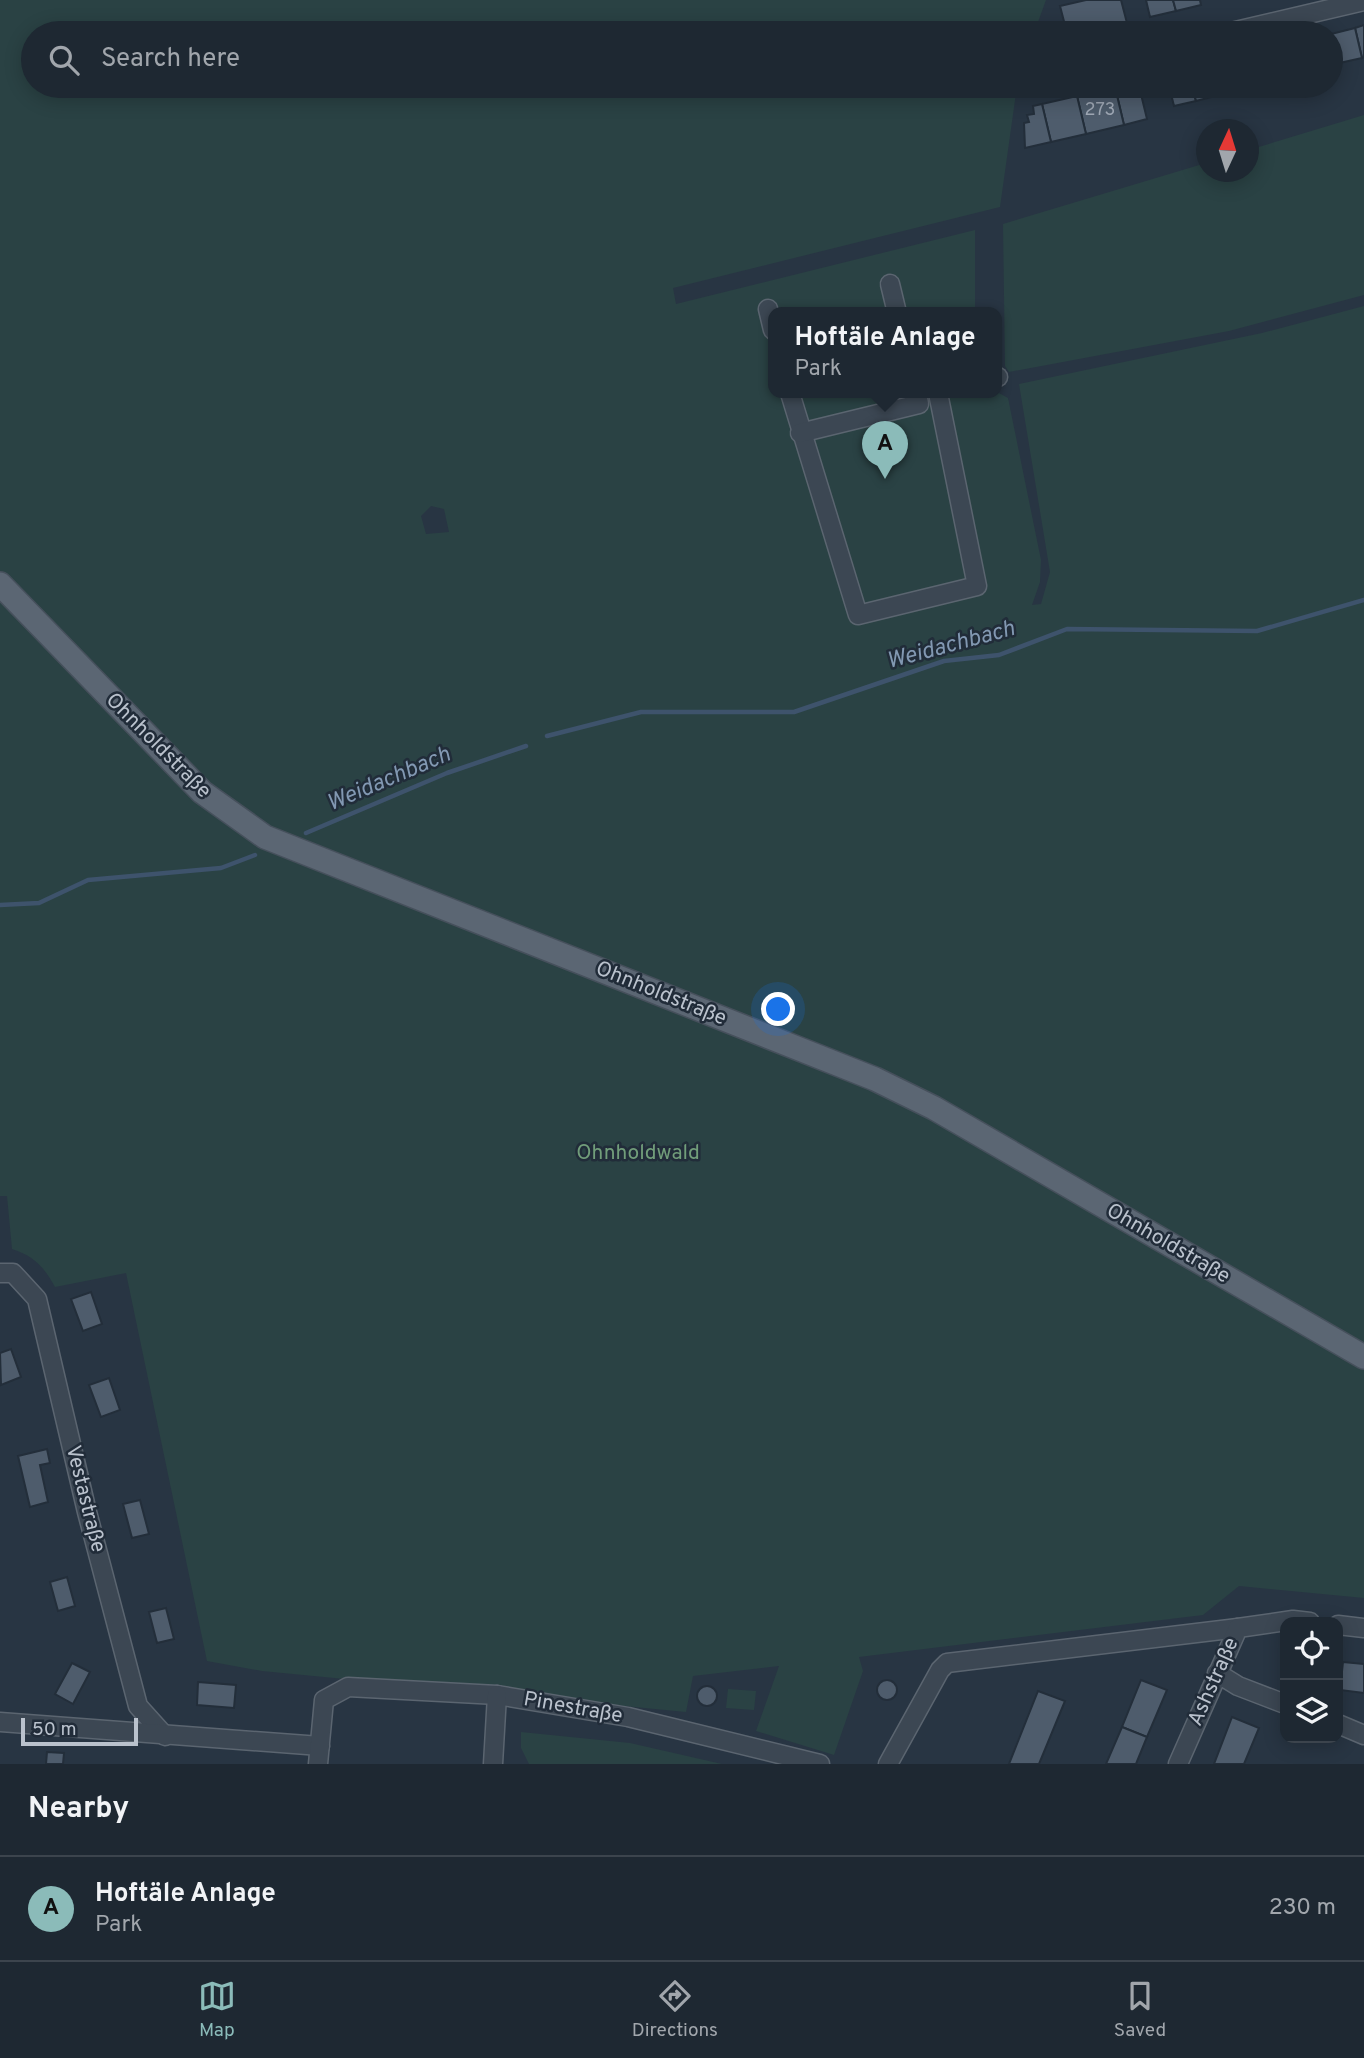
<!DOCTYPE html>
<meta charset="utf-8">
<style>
:root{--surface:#1e2832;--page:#2b343e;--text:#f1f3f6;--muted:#a1a6ac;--line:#3c444d;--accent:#8bbbb9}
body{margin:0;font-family:Overpass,sans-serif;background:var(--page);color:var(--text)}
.controls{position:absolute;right:21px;bottom:21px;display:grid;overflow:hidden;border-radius:14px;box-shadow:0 4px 18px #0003}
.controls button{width:63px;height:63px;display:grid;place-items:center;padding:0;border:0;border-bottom:2px solid var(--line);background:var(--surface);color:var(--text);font:35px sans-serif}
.compass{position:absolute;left:1196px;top:119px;width:63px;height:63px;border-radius:50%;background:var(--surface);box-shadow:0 4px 18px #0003;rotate:4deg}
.scale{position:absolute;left:21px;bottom:18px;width:117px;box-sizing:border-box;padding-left:7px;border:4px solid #bac2cd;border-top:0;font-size:19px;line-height:24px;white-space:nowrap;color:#bac2cd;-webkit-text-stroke:5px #212c39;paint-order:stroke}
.you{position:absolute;left:779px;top:1010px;width:24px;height:24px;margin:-18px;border:5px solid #fff;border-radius:50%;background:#1a73e8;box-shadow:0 0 0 10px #1a73e833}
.badge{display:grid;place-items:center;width:46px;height:46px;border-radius:50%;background:var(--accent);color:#111;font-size:23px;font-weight:700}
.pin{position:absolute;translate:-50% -58px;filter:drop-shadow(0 2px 4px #0008)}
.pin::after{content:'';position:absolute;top:37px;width:24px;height:21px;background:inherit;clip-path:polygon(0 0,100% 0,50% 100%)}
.popup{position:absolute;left:768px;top:307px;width:234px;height:91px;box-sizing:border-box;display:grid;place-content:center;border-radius:14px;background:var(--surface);filter:drop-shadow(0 2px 5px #0005);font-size:23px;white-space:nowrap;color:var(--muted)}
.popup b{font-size:26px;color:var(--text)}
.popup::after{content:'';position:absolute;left:50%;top:100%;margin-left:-14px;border:14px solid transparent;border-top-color:var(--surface)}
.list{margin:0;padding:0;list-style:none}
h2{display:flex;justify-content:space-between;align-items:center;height:91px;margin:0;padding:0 28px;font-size:30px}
h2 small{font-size:23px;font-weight:400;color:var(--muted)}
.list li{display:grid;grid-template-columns:46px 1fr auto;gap:21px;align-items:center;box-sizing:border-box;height:105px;padding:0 28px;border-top:2px solid var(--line)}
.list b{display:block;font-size:26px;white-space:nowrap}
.list p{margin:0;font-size:23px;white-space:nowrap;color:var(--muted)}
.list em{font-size:23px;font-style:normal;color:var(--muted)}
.icon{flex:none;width:38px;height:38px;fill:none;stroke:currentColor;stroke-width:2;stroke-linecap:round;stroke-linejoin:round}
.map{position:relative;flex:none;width:1364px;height:1764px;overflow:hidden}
.search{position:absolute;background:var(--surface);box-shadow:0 4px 18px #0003;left:21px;right:21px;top:21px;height:77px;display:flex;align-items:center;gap:18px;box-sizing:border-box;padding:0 24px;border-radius:38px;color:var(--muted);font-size:26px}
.sheet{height:196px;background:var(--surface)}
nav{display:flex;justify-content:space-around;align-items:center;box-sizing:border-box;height:98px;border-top:2px solid var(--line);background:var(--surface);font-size:19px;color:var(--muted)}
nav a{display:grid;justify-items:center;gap:4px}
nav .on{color:var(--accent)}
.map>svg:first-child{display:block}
.green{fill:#2a4244;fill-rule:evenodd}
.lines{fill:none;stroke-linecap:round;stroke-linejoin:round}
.stream{stroke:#3e536c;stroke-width:4.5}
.building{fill:#4e5c6c;stroke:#232e3a;stroke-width:2}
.minor-casing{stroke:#5b6570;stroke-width:21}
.major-casing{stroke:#46505c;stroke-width:26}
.minor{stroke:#3c4753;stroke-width:18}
.major{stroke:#5b6673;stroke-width:23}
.labels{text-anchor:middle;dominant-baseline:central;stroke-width:5;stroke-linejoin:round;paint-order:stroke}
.number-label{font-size:18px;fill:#9fa8b5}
.street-label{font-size:21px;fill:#bac2cd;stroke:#212c39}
.park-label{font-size:21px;fill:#719d7a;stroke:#212c39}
.water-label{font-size:23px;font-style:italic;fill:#8298b2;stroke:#212c39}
</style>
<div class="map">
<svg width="1364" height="1764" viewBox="0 0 1364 1764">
<rect width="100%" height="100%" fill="#283543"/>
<!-- green -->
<g class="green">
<path d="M0,0H1046L1034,33H33V86H1017L1000,207L673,288L676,304L975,230V313H773V393L997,392L1008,398L1041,560L1040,582L1032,605L1041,604L1050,572L1019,384L1262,333L1364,306V1598L1239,1586L1203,1615L859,1657L863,1671L834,1755L756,1731L779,1666L693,1676L686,1712L262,1671L207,1661L126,1273L55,1287C44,1267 34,1256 12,1249L7,1196H0ZM431,506L444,509L449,532L426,534L421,516Z"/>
<polygon points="1364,115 1364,295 1229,331 1009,372 1005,366 1003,224 1206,163 1206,172 1248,172 1249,150"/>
<polygon points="728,1689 756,1691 754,1710 726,1708"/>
<polygon points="521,1732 630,1743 722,1764 529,1764 521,1748"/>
</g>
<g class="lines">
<!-- stream -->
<g class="stream">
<polyline points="547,736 641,712 794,712 944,661 999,655 1067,629 1257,631 1364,600"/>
<polyline points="306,833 447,773 526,746"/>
<polyline points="0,905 39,903 88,880 221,868 255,855"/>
</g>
</g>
<!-- building -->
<g class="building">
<polygon points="1086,0 1121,0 1127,23 1085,33 1067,33 1060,6"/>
<polygon points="1146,0 1173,0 1176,11 1150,17"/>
<polygon points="1173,0 1200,0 1201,5 1176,11"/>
<polygon points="1364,25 1364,57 1362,58 1355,28"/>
<polygon points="1355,28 1362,58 1335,64 1331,34"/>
<polygon points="1139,86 1147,119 1124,125 1115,87"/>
<polygon points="1169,86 1192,86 1196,101 1174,106"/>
<polygon points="1192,86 1237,86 1238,90 1196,101"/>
<polygon points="1115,87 1124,125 1086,134 1077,96"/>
<polygon points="1077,96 1086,134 1051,142 1042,104"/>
<polygon points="1042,104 1051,142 1025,148 1024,123 1029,122 1027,115 1034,114 1033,106"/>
<polygon points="91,1292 102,1324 83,1331 71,1299"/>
<polygon points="11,1349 21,1377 1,1385 0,1353"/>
<polygon points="109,1378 120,1410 101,1417 89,1385"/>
<polygon points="47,1449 50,1463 40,1465 48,1502 30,1507 18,1456"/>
<polygon points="140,1500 149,1534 132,1538 123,1504"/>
<polygon points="67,1577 75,1606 58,1611 50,1582"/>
<polygon points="166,1608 174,1639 157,1643 149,1612"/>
<polygon points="1343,1662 1364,1664 1364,1693 1340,1690"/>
<polygon points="72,1663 90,1672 73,1704 55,1694"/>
<polygon points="1141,1680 1167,1690 1147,1737 1122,1727"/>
<circle cx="887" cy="1690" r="10"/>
<polygon points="198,1682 236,1685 234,1708 197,1705"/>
<circle cx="707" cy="1696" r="10"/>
<polygon points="1038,1691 1065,1701 1039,1764 1009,1764"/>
<polygon points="1232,1717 1259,1728 1244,1764 1214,1764"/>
<polygon points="1122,1727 1147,1737 1136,1764 1106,1764"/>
<polygon points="47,1752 64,1753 63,1764 46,1764"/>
</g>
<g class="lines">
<defs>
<g id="minor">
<polyline points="1227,33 1364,1"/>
<polyline points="890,284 897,313"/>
<polyline points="768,309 773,330"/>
<polyline points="997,377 998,377"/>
<polyline points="790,393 858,615 977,586 938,393"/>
<polyline points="800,433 919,404 917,393"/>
<polyline points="0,1273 13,1273 37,1299 87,1512 138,1706 165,1736"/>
<polyline points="1338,1625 1364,1628"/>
<polyline points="1217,1673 1238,1686 1285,1704"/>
<polyline points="0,1722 320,1746"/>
<polyline points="1338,1724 1364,1735"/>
<polyline points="318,1764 324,1700 348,1687 497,1695 628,1717 820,1764"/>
<polyline points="493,1764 497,1695"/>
<polyline points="888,1764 940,1670 947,1663 1238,1628"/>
<polyline points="1178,1764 1238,1628 1293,1620 1310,1622"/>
</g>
<polyline id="major" points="0,584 202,792 265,837 875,1079 934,1108 1364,1357"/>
</defs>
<!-- minor casing -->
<use href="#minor" class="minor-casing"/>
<!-- major casing -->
<use href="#major" class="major-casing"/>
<!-- minor -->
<use href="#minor" class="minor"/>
<!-- major -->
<use href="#major" class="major"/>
</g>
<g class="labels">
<!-- number labels -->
<g class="number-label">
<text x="1100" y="110">273</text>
</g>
<!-- street labels -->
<g class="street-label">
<text transform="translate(158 746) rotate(45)">Ohnholdstraße</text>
<text transform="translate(661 994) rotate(22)">Ohnholdstraße</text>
<text transform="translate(1168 1244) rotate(30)">Ohnholdstraße</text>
<text transform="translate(85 1499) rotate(76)">Vestastraße</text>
<text transform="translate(1214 1682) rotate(-66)">Ashstraße</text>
<text transform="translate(573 1708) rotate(10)">Pinestraße</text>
</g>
<!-- park labels -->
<g class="park-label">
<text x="638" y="1153">Ohnholdwald</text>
</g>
<!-- water labels -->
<g class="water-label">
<text transform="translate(951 646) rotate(-15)">Weidachbach</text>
<text transform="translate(389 780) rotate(-23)">Weidachbach</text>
</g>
</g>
</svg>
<div class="controls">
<button><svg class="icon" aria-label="locate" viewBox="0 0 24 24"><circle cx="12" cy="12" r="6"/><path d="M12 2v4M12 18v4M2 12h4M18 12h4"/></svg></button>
<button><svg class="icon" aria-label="layers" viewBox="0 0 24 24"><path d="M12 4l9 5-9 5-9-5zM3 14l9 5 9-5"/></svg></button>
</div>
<svg class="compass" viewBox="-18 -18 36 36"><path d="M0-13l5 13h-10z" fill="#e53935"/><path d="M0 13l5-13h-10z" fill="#a1a6ac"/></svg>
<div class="scale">50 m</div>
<div class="you"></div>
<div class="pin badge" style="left:885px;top:479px">A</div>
<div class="popup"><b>Hoftäle Anlage</b>Park</div>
<div class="search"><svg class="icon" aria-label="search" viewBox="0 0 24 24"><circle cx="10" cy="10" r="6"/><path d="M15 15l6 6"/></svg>Search here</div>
</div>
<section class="sheet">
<h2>Nearby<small></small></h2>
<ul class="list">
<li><span class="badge">A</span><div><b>Hoftäle Anlage</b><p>Park</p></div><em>230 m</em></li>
</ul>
</section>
<nav>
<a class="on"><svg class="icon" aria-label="map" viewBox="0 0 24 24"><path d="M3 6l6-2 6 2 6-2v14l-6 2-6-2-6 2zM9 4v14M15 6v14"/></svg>Map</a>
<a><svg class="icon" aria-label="directions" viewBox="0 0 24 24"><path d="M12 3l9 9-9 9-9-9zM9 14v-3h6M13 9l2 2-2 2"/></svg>Directions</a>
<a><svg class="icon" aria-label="saved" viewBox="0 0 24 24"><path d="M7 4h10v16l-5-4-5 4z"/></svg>Saved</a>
</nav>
